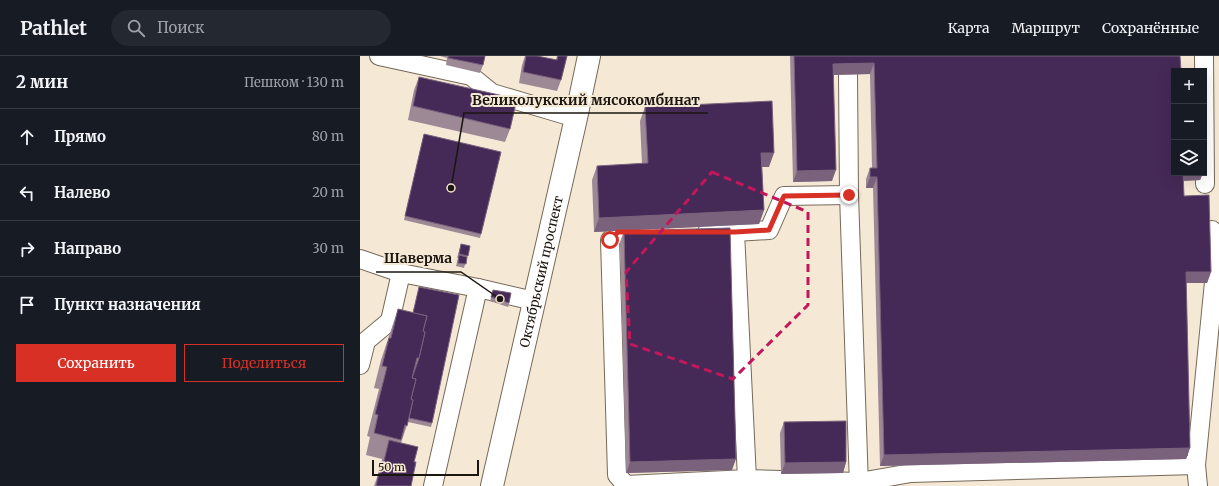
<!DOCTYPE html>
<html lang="ru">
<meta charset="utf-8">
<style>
:root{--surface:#171b24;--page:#242831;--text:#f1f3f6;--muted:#9ea1a6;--line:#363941;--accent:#d93025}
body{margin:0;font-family:Merriweather,serif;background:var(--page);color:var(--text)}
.controls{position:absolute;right:12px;top:12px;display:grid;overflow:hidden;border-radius:0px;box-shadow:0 4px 16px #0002}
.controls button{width:36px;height:36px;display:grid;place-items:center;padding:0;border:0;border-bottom:1px solid var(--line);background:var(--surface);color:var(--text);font:20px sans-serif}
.scale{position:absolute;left:12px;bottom:10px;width:107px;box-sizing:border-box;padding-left:4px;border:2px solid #1b1610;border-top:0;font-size:11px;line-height:14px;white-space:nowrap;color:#1b1610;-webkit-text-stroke:3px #f5e8d5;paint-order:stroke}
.stop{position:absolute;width:12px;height:12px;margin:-9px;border:3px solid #d93025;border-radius:50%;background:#fff}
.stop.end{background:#d93025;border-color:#fff;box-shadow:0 1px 4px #0008}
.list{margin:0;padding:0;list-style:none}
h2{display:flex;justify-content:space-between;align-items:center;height:52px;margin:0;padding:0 16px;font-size:17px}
h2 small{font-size:13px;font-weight:400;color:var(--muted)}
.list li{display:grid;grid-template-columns:26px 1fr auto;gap:12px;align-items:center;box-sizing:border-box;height:56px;padding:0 16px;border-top:1px solid var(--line)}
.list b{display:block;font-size:15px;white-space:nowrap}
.list em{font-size:13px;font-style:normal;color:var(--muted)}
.actions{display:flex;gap:8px;padding:12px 16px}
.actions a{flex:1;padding:9px 0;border:1px solid var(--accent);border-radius:0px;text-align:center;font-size:14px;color:var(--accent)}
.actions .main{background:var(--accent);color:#fff}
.icon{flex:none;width:22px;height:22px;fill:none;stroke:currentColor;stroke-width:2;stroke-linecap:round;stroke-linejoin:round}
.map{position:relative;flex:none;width:859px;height:430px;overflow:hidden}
header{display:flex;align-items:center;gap:24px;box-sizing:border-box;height:56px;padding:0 20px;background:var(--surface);border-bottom:1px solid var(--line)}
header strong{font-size:19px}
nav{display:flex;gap:22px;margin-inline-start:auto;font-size:14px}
.search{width:280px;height:36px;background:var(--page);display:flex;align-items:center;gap:10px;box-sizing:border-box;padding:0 14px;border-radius:22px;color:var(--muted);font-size:15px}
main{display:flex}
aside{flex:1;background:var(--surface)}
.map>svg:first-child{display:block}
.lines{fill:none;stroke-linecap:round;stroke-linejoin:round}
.minor-casing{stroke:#756959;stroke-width:20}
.major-casing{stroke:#756959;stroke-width:24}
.minor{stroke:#fff;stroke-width:18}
.major{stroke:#fff;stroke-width:22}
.wall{fill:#9d8896}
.shaded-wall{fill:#7a627d}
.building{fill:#452957;stroke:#7a627d}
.route{stroke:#d93025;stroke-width:5}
.marked{fill:none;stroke:#c2185b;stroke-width:3;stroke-dasharray:8 5;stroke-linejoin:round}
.labels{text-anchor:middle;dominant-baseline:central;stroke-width:4;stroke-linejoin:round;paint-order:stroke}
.street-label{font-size:13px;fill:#1b1610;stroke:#f5e8d5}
.leader{fill:none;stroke:#1b1610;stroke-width:1.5}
.callout-dot{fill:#1b1610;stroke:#f5e8d5;stroke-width:1.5}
.callout-label{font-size:14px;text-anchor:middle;font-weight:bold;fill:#1b1610;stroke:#f5e8d5;stroke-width:4;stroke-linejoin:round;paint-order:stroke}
</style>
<header>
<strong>Pathlet</strong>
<div class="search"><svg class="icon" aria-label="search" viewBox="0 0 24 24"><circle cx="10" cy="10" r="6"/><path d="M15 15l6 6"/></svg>Поиск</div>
<nav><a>Карта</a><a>Маршрут</a><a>Сохранённые</a></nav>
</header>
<main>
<aside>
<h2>2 мин<small>Пешком · 130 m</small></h2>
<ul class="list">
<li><svg class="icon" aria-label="ahead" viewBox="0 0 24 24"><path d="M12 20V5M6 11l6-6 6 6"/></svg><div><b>Прямо</b></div><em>80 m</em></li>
<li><svg class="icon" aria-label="left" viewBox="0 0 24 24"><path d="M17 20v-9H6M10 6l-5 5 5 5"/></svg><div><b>Налево</b></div><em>20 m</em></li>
<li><svg class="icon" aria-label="right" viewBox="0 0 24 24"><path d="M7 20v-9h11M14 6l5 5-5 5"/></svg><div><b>Направо</b></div><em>30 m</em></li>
<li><svg class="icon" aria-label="arrive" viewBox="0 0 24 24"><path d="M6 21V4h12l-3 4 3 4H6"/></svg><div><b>Пункт назначения</b></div></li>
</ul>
<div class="actions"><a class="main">Сохранить</a><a>Поделиться</a></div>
</aside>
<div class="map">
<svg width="859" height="430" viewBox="0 0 859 430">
<rect width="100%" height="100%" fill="#f5e8d5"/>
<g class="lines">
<defs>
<g id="minor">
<polyline points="19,0 111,20 132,37 216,62"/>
<polyline points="844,0 845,128"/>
<polyline points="488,19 489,139 499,430"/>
<polyline points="287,176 258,176 250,184 257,419 266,429 387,423 499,426 551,417 836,409"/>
<polyline points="347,176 375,176 409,174 424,140 489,139"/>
<polyline points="375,176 387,423"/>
<polyline points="0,203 41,217 118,232 174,245"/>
<polyline points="0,309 6,285 30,265 41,217"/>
<polyline points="73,430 118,232"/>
<polyline points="838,430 836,409 854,226 852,174"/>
</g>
<g id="major">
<path id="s1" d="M132,430L216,62L229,0"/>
</g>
</defs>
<!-- minor casing -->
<use href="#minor" class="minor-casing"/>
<!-- major casing -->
<use href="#major" class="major-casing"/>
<!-- minor -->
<use href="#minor" class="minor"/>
<!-- major -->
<use href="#major" class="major"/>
</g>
<!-- wall -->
<g class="wall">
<polygon points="80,0 125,0 123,9 120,17 86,9 87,2"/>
<polygon points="165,0 177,0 196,4 197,0 207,0 201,24 197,35 159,27 162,9"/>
<polygon points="430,0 820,0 814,117 843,117 840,124 823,125 824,140 851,216 847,227 826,227 830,392 826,403 520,410 513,132 506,132 506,123 510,112 512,112 510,18 474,19 472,125 433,126"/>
<polygon points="59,21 150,73 145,86 48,64 54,34"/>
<polygon points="285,51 409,111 402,111 404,154 399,168 234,176 232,124 237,110 282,108 280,65"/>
<polygon points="64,78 121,178 120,182 44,164"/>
<polygon points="264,175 372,414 266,417 260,186"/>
<polygon points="101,188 110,190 104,212 96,210 98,202 97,202"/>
<polygon points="59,231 72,367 71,371 48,366 41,387 54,406 51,430 14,430 20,413 22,403 6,399 10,381 7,380 19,333 14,332 21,304 38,253 53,257"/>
<polygon points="133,234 149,247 148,251 130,245"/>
<polygon points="424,366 486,406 483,417 421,418 420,377"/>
</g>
<!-- shaded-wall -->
<g class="shaded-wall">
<polygon points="514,7 510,18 469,19 473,8"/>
<polygon points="401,97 414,97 409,111 396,111"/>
<polygon points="476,114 472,125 433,126 437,115"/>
<polygon points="822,117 843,117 840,124 819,125"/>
<polygon points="510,121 517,121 513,132 506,132"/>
<polygon points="404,154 399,168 234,176 239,162"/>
<polygon points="826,216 851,216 847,227 822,227"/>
<polygon points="830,392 826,403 520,410 524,399"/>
<polygon points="376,403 372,414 266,417 270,406"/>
<polygon points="486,406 483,417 421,418 425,407"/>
</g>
<!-- building -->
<g class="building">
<polygon points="89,0 125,0 123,9 88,2"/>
<polygon points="166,0 177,0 197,4 198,0 207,0 201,24 163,16"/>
<polygon points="434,0 820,0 821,15 814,15 814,117 823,117 824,140 849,139 851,216 826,216 830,392 524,399 517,121 510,121 510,112 517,112 514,7 473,8 476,114 437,115"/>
<polygon points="59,21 157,43 150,73 53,50"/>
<polygon points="412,45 414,97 401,97 404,154 239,162 237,110 288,107 285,51"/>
<polygon points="64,78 141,96 121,178 45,160"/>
<polygon points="370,172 376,403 270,406 264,175"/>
<polygon points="101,188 110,190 108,200 99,198"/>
<polygon points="99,199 107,201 106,208 98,207"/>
<polygon points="59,231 99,239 72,367 49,362 53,344 51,343 56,323 52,322 59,302 65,276 63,275 67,260 53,257"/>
<polygon points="133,234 151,237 149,247 131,241"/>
<polygon points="38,253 67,260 63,275 65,276 59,302 57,302 52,322 56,323 51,343 53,344 47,370 45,369 41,384 14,377 18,359 15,358 27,311 22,310 29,282 31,282"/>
<polygon points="486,365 486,406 425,407 424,366"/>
<polygon points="29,384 58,391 54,406 56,406 51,430 16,430 20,412 22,413"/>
</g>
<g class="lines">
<!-- route -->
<polyline class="route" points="250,184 258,176 375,176 409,174 424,140 489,139"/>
</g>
<!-- marked area -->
<path class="marked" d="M352,116L448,156V249L373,323L270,288L266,216Z"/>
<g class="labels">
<!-- street labels -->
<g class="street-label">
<text stroke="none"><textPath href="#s1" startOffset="220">Октябрьский проспект</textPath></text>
</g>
</g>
<!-- callouts -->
<path class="leader" d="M91 132L104 57H348M140 243L101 216H16"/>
<g class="callout-dot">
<circle cx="91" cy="132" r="4"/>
<circle cx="140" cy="243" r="4"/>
</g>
<g class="callout-label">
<text x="226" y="49">Великолукский мясокомбинат</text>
<text x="58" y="207">Шаверма</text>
</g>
</svg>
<div class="controls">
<button>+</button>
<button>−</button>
<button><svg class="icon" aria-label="layers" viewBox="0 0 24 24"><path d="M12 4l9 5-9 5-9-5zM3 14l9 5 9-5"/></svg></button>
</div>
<div class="scale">50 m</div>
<div class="stop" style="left:250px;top:184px"></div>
<div class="stop end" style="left:489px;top:139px"></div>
</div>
</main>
